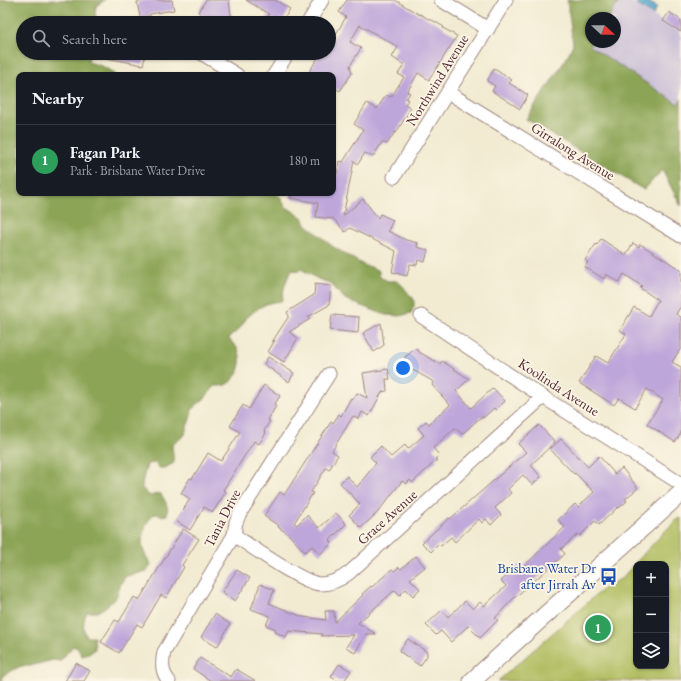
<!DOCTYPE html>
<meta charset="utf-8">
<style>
:root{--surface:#171b24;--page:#20242c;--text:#f1f3f6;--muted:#9ea1a6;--line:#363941;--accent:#ea580c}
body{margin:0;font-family:"EB Garamond",serif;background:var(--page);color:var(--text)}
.controls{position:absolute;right:12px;bottom:12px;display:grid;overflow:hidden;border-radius:8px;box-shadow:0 1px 3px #0004}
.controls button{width:36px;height:36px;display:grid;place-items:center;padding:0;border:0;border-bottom:1px solid var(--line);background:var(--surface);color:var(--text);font:20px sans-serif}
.compass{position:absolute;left:585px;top:12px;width:36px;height:36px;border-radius:50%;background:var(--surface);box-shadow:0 1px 3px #0004;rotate:112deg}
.you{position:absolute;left:403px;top:368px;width:14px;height:14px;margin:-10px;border:3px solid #fff;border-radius:50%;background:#1a73e8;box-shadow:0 0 0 6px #1a73e833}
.badge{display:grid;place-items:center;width:26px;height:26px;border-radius:50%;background:var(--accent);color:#fff;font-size:13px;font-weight:700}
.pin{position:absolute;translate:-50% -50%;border:2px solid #fff;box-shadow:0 1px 4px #0006}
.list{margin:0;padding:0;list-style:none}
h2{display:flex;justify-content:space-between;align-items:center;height:52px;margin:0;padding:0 16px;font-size:17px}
h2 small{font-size:13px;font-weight:400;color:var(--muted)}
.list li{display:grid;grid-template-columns:26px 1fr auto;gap:12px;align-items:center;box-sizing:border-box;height:72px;padding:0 16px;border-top:1px solid var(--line)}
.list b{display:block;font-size:15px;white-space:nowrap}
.list p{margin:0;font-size:13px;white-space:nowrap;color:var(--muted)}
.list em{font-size:13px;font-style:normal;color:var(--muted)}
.icon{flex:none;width:22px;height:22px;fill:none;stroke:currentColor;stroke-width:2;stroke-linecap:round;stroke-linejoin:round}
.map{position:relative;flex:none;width:681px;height:681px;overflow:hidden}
.search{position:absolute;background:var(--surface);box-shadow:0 1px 3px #0004;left:16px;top:16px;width:320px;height:44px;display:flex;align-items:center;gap:10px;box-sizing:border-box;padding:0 14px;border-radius:22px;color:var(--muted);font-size:15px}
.panel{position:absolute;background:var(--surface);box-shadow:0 1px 3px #0004;left:16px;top:72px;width:320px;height:124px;border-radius:8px}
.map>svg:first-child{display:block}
.industrial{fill:#c9bfd7}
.green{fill:#afbc5e;stroke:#7c6e44;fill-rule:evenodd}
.forest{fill:#8ba455;stroke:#6a6240}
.water{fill:#50a3cb;stroke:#4d617b}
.building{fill:#bda6da}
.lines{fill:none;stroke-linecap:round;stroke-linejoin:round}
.minor-casing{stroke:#9e857e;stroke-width:15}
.major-casing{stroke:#9e857e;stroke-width:19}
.minor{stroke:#fff;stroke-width:13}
.major{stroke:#fff;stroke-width:17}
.labels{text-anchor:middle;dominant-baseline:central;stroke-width:3.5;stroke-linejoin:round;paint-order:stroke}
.street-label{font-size:14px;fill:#4a1f2b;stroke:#fcf5e5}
.transit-label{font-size:14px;fill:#164399;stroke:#fcf5e5;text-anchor:end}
</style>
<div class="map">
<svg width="681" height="681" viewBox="0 0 681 681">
<rect width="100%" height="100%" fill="#fcf5e5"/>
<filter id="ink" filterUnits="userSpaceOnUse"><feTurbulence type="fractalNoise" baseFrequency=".025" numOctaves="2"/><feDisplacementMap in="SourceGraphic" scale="8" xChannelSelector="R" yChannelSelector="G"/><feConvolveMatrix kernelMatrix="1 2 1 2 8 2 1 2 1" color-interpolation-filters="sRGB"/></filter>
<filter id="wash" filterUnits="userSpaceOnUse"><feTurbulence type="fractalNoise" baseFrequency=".012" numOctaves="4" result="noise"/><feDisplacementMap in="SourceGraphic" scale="16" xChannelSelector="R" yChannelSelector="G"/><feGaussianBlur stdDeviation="0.9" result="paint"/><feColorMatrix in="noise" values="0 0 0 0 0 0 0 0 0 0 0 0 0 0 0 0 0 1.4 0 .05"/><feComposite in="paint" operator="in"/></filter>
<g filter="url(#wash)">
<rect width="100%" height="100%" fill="#f2ebd2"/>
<!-- industrial -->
<polygon class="industrial" points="611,0 628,0 681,33 681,110 583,49 591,42 615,42 615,18 601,18"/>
<!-- green -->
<path class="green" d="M681,518V681H498L603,589L622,578L648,549L675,521ZM636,564H666V666H636Z"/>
<!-- forest -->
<g class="forest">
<path d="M0,0H105L96,6L95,15L101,23H23V53H90L88,62C99,65 108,67 116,75H19V193H274L280,197L285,206L303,218L306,224L332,246L365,266L371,267L379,271V276C382,277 385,280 388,281C392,281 395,280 398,282C405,286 407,294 414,299V306L411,313L400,316L386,315L364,307L345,299L330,283L318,279L301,269L299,271L293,270C286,277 283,291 282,300L279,302C268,300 253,311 246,319C241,326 239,332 231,335L229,339C232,343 238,347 239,352C243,364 237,380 225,385C222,386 218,386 215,386L204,399L192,409C192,418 186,426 185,435L172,445L174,463L165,468H159L155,463L147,464C145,473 142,479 142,488L150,496L160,493C165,500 169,506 167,515L161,516L157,514L152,515C145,525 138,542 145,554C147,559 150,560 151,565L147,571L126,576L121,583L116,598L104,608L97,612H87C83,620 82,630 87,637H94L95,649L89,654L82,656L77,648L73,646L60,661L53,660L30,666H21L4,675L2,680L4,681H0Z"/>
<polygon points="567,0 620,0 608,18 591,18 591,42 593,42 590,46 678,104 681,99 681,206 662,170 644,190 526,119 566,59 573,44"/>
</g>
<!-- water -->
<polygon class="water" points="638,0 645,0 657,7 653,15 636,4"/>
<g id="blocks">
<!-- building -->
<g class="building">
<polygon points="148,0 172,0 174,10 150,14 150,16 140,17 137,2"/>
<polygon points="206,0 229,0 231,15 243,23 219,23 211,18 210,20 198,12"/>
<polygon points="246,0 275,0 290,9 283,20 281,19 278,23 264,23 269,14"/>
<polygon points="347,0 395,0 420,15 420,14 432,21 432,20 444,27 443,28 457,36 429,80 418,73 407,92 410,93 406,99 408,100 405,104 411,108 396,133 395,132 387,144 382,142 373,157 365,153 358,164 354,161 343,216 363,199 378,218 380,214 393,220 388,231 406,240 418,243 417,247 428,250 425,262 418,260 417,265 410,264 407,276 392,272 396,251 350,228 345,232 334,219 316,217 318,203 290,198 291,193 333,193 333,173 337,174 339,161 343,162 363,130 354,124 367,103 377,109 386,95 391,97 404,77 398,74 404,65 392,57 398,47 360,25 350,42 361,48 350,66 352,73 340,91 333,87 333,75 307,75 321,53 329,53 329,46 346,17 339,12"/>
<polygon points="669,12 681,20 681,32 663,21"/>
<polygon points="106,53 146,53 143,65 106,58"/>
<polygon points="494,69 512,80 509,83 528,95 520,109 492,91 495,86 487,81"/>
<polygon points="601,239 626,255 633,243 639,247 640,244 681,270 681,306 676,314 681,317 681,348 672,362 681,367 681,433 675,442 647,424 663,400 647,389 635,408 619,398 614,405 579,383 596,356 608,363 626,334 620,330 634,307 649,316 658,300 640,288 642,286 624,274 619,282 606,274 604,279 585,267 588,262 585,260 596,244 597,245"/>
<polygon points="315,284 331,286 329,305 308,317 310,319 289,332 298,338 284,362 268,352 275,340 272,342 289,316 287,312 314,295"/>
<polygon points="332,315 359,317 358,333 330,330"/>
<polygon points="381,323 384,345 374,352 363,333"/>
<polygon points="416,348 419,352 440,364 442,361 469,379 456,391 471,408 493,388 505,401 496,410 494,408 483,418 482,416 462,434 455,428 433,448 439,455 435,459 437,460 412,483 410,480 406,484 402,481 378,512 361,528 349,515 360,504 340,483 347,476 357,487 376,463 370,457 381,446 391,457 405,445 408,449 424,435 418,428 426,421 429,424 450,405 432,385 434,382 411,369 405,360 405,357"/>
<polygon points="268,357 294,373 289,382 264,364"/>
<polygon points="388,369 390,379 386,379 387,391 382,392 369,416 362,412 359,419 353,416 332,451 338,455 329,470 326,468 311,492 313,493 294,523 297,525 307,515 319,528 336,513 346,524 330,540 332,543 320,554 312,546 305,552 288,534 278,527 279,526 264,516 280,492 284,495 331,422 333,423 339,414 341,416 351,398 353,399 357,393 367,398 363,373"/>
<polygon points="264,385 280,396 274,405 276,406 268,420 270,421 264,431 266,433 259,444 254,441 223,490 226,492 213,512 204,507 190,530 176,521 190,499 181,493 190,478 192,479 208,453 221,461 240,432 230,426 243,405 249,409"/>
<polygon points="539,425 555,442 531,465 541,477 532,485 523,475 508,489 511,493 495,508 501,515 491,525 486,519 482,523 479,519 455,542 451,537 441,546 439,544 431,552 422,543 449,518 450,519 526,452 518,444"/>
<polygon points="561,439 588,467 599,456 615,474 622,468 638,488 625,499 627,501 619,508 618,507 599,525 595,521 580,536 578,534 561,549 565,554 513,599 495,618 498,620 480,638 468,626 451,642 441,631 436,635 426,625 442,610 448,617 465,601 473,609 480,602 484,606 506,586 501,581 519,565 522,568 565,527 558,520 575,504 578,507 594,492 575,473 574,474 550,449"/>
<polygon points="183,529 199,539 182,565 184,567 166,598 161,595 142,627 137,624 119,653 101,642 115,620 119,622 134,597 139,600"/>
<polygon points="416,556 425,567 410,579 420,589 413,596 406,589 400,595 395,590 358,623 376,634 366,634 355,653 346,647 354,635 321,636 322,634 289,631 286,637 275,632 276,629 266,625 270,616 251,609 260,584 274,590 269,603 303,617 326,620 325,611 334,611 335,622 363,595 362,594 371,586 372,587 392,569 394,571 399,567 401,569"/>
<polygon points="237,570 250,578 235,601 222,592"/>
<polygon points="215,614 230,624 217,647 201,637"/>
<polygon points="408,639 427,652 427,656 420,666 399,651"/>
<polygon points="200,658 231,677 236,669 256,681 211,681 193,669"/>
<polygon points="76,663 90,671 84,681 65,681"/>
<polygon points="339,664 351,671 344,681 338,681 331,677"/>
</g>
</g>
</g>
<g filter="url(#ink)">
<use href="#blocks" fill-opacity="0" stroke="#9e857e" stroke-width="1"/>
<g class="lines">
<defs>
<g id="minor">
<polyline points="441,0 488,29"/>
<polyline points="308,23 322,0"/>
<polyline points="201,53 237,75"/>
<polyline points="274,75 288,53"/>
<polyline points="449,93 681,236"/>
<polyline points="394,177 506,0"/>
<polyline points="421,316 543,397 681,484"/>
<path d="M234,535C252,547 302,583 320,584C331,584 340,580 349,573L543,397"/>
<path d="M169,681C161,672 162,662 164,652L234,535L236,522L240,513L329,374"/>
</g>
<polyline id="major" points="472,681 681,493"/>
</defs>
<!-- minor casing -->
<use href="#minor" class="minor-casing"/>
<!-- major casing -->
<use href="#major" class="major-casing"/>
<!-- minor -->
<use href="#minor" class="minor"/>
<!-- major -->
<use href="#major" class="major"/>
</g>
</g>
<!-- icons -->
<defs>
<symbol id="bus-bare" viewBox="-9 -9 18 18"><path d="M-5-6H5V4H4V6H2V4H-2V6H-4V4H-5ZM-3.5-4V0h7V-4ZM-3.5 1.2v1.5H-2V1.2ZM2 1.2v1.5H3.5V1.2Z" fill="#1a4fb4" stroke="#fcf5e5" stroke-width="2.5" paint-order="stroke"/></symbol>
</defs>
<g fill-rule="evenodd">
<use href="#bus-bare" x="596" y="564" width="25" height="25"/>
</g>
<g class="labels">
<!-- street labels -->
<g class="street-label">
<text transform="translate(437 80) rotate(-58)">Northwind Avenue</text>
<text transform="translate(573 151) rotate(32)">Girralong Avenue</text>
<text transform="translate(559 387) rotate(33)">Koolinda Avenue</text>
<text transform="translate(387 517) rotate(-42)">Grace Avenue</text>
<text transform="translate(222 518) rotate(-63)">Tania Drive</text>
</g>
<!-- transit labels -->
<g class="transit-label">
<text x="596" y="568">Brisbane Water Dr<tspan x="596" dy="16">after Jirrah Av</tspan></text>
</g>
</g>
</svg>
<div class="controls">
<button>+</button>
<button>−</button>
<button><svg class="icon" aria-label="layers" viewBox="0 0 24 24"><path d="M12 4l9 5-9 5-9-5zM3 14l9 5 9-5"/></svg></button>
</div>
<svg class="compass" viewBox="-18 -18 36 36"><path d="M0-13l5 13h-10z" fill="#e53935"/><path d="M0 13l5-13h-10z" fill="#9ea1a6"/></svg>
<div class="you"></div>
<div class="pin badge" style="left:598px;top:628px;background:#2e9e5b">1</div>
<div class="search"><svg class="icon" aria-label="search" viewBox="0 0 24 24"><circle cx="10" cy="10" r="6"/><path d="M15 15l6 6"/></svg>Search here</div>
<section class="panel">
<h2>Nearby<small></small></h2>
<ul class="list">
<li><span class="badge" style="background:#2e9e5b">1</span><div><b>Fagan Park</b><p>Park · Brisbane Water Drive</p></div><em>180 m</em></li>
</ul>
</section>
</div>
